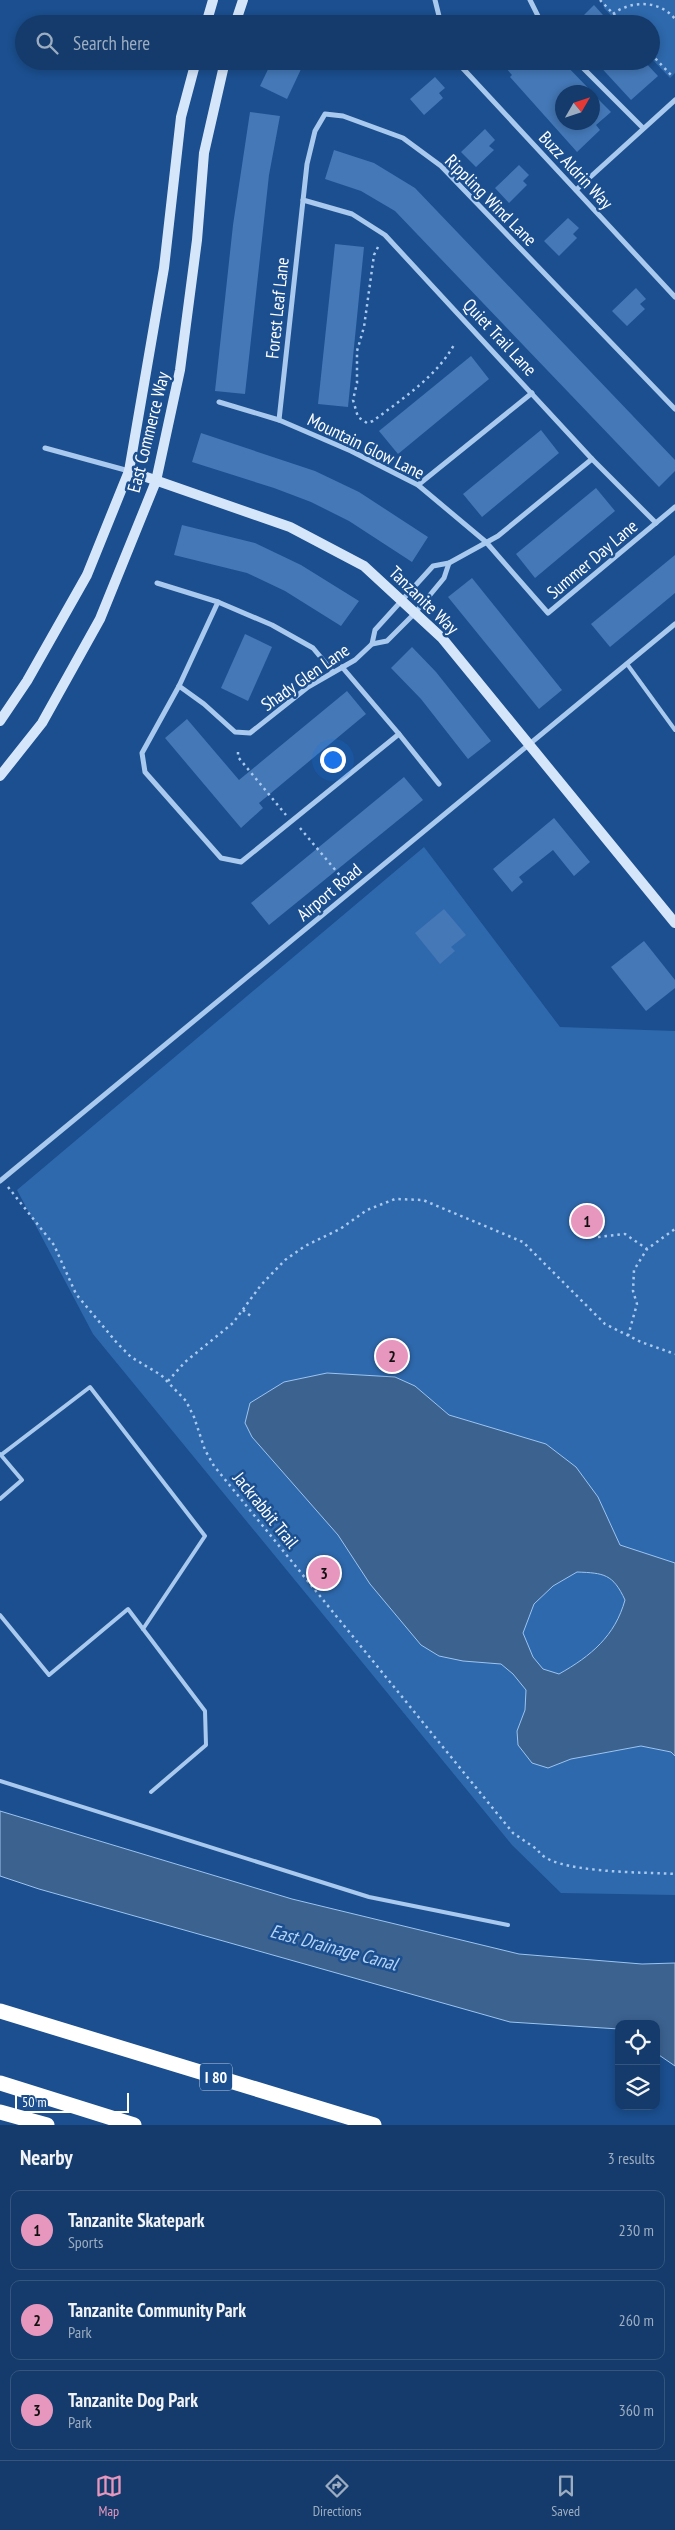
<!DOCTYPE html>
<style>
:root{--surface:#143b6b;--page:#1d4271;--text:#f1f3f6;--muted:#9dadc1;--line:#33557e;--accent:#e797bd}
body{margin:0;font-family:"PT Sans Narrow",sans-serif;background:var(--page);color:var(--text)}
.controls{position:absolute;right:15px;bottom:15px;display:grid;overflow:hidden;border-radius:10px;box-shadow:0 2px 8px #0003}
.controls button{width:45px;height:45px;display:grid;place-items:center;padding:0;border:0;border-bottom:1px solid var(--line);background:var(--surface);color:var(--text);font:25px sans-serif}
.compass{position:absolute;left:555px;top:85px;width:45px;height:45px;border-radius:50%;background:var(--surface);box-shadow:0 2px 8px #0003;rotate:51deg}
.scale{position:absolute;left:15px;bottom:12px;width:114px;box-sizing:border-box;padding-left:5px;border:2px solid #fff;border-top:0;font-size:14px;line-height:18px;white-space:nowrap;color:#fff;-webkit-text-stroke:4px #1b4f8f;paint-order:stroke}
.you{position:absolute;left:332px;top:759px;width:18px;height:18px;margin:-12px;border:4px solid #fff;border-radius:50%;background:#1a73e8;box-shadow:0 0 0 8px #1a73e833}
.badge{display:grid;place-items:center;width:32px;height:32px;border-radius:50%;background:var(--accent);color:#111;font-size:16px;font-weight:700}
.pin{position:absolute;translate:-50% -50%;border:2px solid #fff;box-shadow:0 1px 5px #0006}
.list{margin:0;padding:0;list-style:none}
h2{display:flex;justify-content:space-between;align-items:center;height:65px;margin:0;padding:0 20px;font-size:21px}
h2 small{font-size:16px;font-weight:400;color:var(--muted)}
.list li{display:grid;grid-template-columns:32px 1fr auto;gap:15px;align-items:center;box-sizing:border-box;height:80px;margin:0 10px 10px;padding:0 10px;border:1px solid var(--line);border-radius:10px}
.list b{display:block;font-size:19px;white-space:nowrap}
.list p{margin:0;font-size:16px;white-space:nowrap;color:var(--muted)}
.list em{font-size:16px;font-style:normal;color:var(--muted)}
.icon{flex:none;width:28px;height:28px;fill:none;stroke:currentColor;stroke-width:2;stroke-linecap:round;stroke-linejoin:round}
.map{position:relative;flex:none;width:675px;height:2125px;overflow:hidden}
.search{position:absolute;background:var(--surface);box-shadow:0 2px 8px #0003;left:15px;right:15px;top:15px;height:55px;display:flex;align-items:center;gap:12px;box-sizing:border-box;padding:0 18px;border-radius:28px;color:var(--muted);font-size:19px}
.sheet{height:335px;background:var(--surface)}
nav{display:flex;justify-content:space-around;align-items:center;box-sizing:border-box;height:70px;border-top:1px solid var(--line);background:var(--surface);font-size:14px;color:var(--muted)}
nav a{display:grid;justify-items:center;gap:2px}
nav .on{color:var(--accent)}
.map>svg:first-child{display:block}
.green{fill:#2e69ad}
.water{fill:#3c6290;stroke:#9cc4f0;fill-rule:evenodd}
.building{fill:#4478b7}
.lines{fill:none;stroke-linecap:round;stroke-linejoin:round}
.path{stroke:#a9c9ee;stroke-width:2.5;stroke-dasharray:2.5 4;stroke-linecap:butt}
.lane{stroke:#a9c9ee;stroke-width:4}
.street{stroke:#a9c9ee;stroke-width:5}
.secondary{stroke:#d6e6fa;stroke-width:10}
.highway{stroke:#fff;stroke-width:15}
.labels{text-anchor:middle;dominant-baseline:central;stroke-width:5;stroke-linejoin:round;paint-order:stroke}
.shield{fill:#1b4f8f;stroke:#bbcadd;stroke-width:1}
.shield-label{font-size:16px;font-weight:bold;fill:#fff}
.street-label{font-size:18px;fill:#fff;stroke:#1b4f8f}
.water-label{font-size:19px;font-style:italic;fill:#b5d3f5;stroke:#1b4f8f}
</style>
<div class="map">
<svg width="675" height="2125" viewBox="0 0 675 2125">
<rect width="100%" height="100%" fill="#1b4f8f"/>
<!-- green -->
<g class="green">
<polygon points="602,0 675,0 675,73 670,78 651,58 651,24 619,24 604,8"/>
<polygon points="424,847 560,1027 675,1031 675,1895 561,1893 512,1845 93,1334 17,1190"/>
</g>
<!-- water -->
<g class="water">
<path d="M327,1373L395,1377L415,1386L449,1415L546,1444L576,1467L598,1497L620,1545L675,1563V1756L671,1752L641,1746L571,1759L548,1768L532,1763L518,1745L517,1731L525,1710L526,1690L513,1674L501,1664L463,1661L439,1656L421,1645L370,1584L338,1535L252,1437L245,1423L250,1403L284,1382ZM577,1572C604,1573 613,1574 625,1600C615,1636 591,1656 559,1674L543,1669L533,1657L523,1633L534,1604L553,1586Z"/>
<polygon points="0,1811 292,1899 519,1954 642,1964 675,1963 675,2066 656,2053 656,2024 619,2024 619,2029 510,2022 39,1889 0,1876"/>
</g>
<!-- building -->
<g class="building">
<polygon points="594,5 611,24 575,24"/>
<polygon points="272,61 290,61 302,67 287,99 260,86"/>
<polygon points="511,61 542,61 548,67 555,61 562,61 592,92 562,92 562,122 592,122 592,93 611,112 596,125 600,130 577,152 510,77 512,75 505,67"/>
<polygon points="595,61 644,61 658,76 631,100"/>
<polygon points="435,77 445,88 439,93 443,98 424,115 410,99"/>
<polygon points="250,112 280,116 269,175 245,394 215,391 233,225"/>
<polygon points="485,129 495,140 489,146 494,150 476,167 461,152"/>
<polygon points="334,150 374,163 415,188 675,460 675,471 659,487 395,211 361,191 325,179"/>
<polygon points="519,165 529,175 523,181 527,185 509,203 495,188"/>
<polygon points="568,218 579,228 573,234 577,238 559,256 544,241"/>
<polygon points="335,244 364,247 348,407 318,404"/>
<polygon points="636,288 646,299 640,304 645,309 627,326 612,311"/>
<polygon points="471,356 489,379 398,454 379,431"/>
<polygon points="541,430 559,453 482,517 463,494"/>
<polygon points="201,433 315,471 359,492 428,537 412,562 349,521 311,502 274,488 192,462"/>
<polygon points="596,488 615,511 535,578 516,554"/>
<polygon points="182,525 255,543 301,565 359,601 341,626 285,591 247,573 174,555"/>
<polygon points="675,555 675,593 610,647 591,624"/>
<polygon points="472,578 562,690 539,709 448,597"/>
<polygon points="245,634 272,647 248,701 221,688"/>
<polygon points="412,647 436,672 491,741 468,759 421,699 391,668"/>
<polygon points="347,691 366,714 259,803 263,808 241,828 165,738 187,719 239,780"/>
<polygon points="404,777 423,800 269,925 251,903"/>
<polygon points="554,818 590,862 574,876 553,850 519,877 523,882 512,892 493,869"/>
<polygon points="444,909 466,935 451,947 455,951 440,964 415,933"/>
<polygon points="644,941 675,980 675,988 646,1011 611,967"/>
</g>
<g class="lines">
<!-- path -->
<g class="path">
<polyline points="600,0 623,24"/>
<path d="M613,14C631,0 660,0 675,19"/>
<polyline points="651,54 673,77"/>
<path d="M378,247L374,255L364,327L357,351V383L353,400L358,417L367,423L373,421C403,398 435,378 454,345"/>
<polyline points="238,752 238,757 286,815"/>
<polyline points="300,828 342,878"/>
<path d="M8,1187L54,1245L76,1294L117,1343L131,1357L161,1375L186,1401L194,1417L205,1450L214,1466L513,1833L538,1850C549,1874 649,1872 675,1874"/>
<polyline points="598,1237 625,1234 647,1249"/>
<polyline points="243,1310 252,1317"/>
<polyline points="628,1336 637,1304 633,1291 634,1270 647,1249 675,1229"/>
<polyline points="168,1381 185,1362 233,1323 261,1285 285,1260 305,1246 340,1229 367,1210 395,1199 423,1200 523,1242 605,1324 641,1342 675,1354"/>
</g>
<!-- lane -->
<g class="lane">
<polyline points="627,664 675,730"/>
<polyline points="0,1454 22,1480 0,1499"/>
<polyline points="1,1455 90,1387 205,1536 143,1629"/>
<polyline points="0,1615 49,1675 128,1609 205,1711 206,1745 151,1792"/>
<polyline points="0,1781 369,1897 508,1925"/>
</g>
<!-- street -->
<g class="street">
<polyline points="435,0 441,24"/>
<polyline points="530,0 542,24"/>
<polyline points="456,61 675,297"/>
<polyline points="576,61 643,128"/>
<polyline points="576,190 675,100"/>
<polyline points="303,200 352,214 385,235 592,459 656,523"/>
<polyline points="219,402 279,420 351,451 418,485 486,542 548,613 675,507"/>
<polyline points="279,420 307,164 315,131 325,114 343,116 403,138 441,166 675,409"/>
<polyline points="45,448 129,471"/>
<polyline points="418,485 532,393"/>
<polyline points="157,583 218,602 179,686 142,753 145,772 221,858 241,862 399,734 439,784"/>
<polyline points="218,602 272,625 313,648 333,672"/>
<polyline points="372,644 375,630 433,566 449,563 498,536 592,459"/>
<polyline points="342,667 399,734"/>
<polyline points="179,686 204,704 235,732 250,733 308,687 355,660 372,644 387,641 415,613 444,578 449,563"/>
<polyline points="0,1181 675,624"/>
</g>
<!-- secondary -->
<g class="secondary">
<polyline points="206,24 213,0"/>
<polyline points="235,24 243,0"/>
<polyline points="129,471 290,527 364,566 442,638 675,923"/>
<polyline points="0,721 27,681 87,575 129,471 164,268 181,117 196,61"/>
<polyline points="0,776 42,723 100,619 156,481 180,370 197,240 204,153 225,61"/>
</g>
<!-- highway -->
<g class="highway">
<polyline points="0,2011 374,2125"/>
<polyline points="0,2083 134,2125"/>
<polyline points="0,2112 47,2125"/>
</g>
</g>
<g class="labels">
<!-- shield labels -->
<rect class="shield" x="200" y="2063.5" width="32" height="27" rx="4"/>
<g class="shield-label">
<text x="216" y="2077">I 80</text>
</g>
<!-- street labels -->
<g class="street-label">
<text transform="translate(576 170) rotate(47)">Buzz Aldrin Way</text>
<text transform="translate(491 200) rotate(45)">Rippling Wind Lane</text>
<text transform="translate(277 308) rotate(-84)">Forest Leaf Lane</text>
<text transform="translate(500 337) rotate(47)">Quiet Trail Lane</text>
<text transform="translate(148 432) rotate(-76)">East Commerce Way</text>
<text transform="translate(366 446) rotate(26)">Mountain Glow Lane</text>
<text transform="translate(592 559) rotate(-40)">Summer Day Lane</text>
<text transform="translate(424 600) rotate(44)">Tanzanite Way</text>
<text transform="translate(305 677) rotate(-35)">Shady Glen Lane</text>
<text transform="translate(329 892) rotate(-40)">Airport Road</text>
<text transform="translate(266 1510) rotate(51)">Jackrabbit Trail</text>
</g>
<!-- water labels -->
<g class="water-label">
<text transform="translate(334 1947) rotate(15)">East Drainage Canal</text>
</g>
</g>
</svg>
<div class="controls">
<button><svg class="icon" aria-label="locate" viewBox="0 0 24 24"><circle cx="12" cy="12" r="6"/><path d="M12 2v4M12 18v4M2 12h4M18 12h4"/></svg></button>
<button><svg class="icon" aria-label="layers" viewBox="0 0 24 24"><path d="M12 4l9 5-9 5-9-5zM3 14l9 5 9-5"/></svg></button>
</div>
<svg class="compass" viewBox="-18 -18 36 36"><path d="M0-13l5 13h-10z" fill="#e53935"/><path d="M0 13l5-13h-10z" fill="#9dadc1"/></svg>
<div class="scale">50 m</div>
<div class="you"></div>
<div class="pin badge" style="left:587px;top:1221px">1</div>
<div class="pin badge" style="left:392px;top:1356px">2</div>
<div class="pin badge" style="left:324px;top:1573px">3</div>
<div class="search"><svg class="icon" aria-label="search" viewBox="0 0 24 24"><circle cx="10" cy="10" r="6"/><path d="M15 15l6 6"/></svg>Search here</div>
</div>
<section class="sheet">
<h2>Nearby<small>3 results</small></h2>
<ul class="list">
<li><span class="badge">1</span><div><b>Tanzanite Skatepark</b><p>Sports</p></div><em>230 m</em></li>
<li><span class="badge">2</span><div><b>Tanzanite Community Park</b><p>Park</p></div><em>260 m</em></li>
<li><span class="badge">3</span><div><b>Tanzanite Dog Park</b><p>Park</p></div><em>360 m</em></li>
</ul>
</section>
<nav>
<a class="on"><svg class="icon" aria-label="map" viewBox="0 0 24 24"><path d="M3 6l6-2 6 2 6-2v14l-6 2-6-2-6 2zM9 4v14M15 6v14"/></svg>Map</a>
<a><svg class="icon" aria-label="directions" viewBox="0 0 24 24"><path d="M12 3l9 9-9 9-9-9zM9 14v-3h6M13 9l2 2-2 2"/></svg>Directions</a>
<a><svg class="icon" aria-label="saved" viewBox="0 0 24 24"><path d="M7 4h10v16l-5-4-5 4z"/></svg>Saved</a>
</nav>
